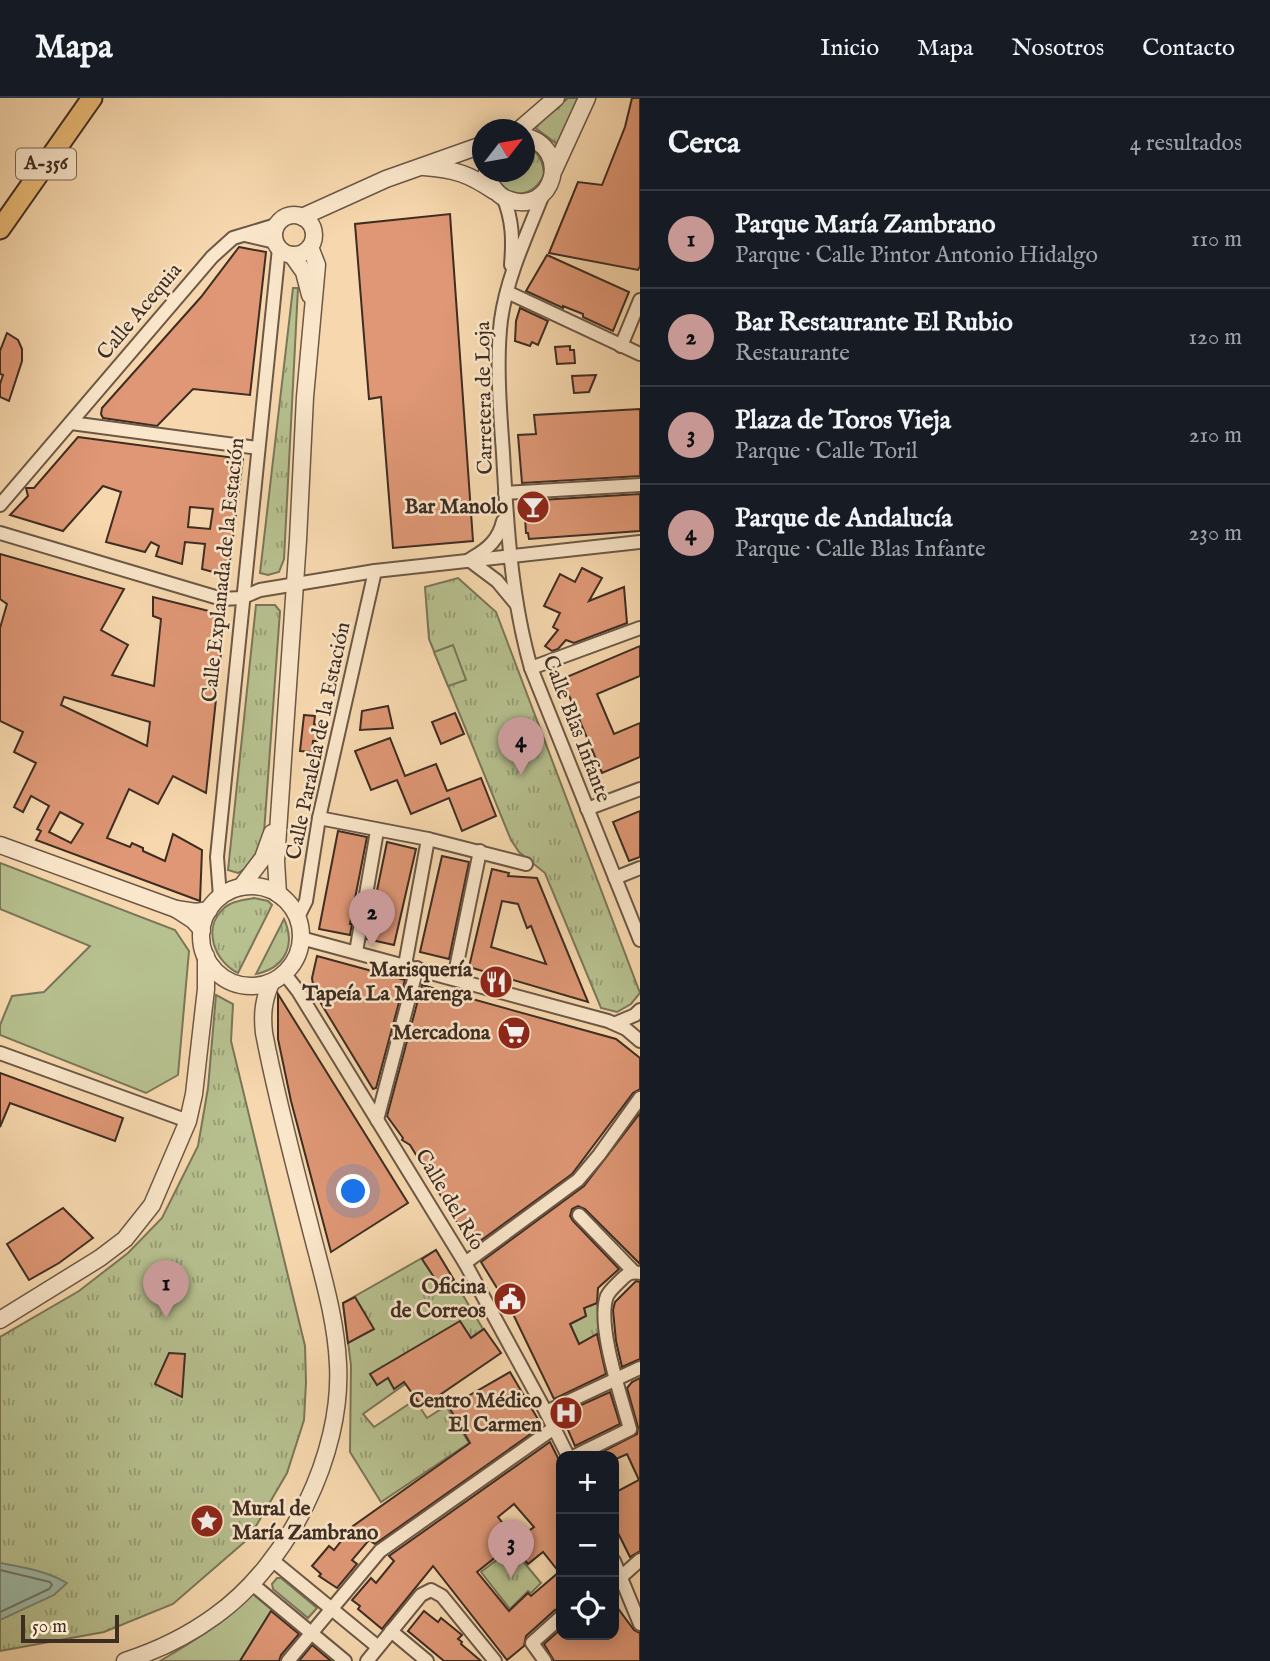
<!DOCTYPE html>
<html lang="es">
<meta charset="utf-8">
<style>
:root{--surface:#171b24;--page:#20242c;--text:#f1f3f6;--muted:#9ea1a6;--line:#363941;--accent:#c59692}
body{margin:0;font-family:"IM FELL English",serif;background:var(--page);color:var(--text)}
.controls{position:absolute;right:21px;bottom:21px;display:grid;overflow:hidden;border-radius:14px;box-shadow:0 4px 18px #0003}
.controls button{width:63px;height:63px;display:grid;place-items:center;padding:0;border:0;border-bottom:2px solid var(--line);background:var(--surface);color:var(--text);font:35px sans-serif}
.compass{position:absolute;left:472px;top:21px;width:63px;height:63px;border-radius:50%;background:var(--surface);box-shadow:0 4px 18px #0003;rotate:59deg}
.scale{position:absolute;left:21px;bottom:18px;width:98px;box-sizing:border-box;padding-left:7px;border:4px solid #3e2d23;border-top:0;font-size:19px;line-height:24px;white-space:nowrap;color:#3e2d23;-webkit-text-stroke:5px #fae6ca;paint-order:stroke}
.you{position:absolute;left:354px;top:1094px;width:24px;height:24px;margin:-18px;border:5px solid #fff;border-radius:50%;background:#1a73e8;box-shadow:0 0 0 10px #1a73e833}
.badge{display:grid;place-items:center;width:46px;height:46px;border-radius:50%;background:var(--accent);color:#111;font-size:23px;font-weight:700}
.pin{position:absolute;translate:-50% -58px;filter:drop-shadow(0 2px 4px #0008)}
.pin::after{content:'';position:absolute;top:37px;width:24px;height:21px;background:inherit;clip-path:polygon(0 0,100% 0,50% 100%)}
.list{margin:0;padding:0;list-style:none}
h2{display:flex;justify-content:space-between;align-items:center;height:91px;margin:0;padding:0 28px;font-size:30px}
h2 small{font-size:23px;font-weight:400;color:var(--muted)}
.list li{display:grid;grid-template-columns:46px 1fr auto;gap:21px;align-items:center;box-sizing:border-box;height:98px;padding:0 28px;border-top:2px solid var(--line)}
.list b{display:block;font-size:26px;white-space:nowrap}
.list p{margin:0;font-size:23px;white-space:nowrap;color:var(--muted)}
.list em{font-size:23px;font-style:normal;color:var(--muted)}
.icon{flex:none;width:38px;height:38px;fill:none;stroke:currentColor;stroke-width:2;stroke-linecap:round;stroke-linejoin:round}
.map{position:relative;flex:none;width:640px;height:1563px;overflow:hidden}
header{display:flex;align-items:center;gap:42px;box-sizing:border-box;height:98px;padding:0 35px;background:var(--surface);border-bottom:2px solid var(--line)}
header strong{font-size:33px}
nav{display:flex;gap:38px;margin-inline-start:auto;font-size:24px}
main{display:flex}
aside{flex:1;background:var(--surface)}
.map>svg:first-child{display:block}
.grass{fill:url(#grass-tufts);stroke:#7a7659;stroke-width:2}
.garden{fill:#b7c08f;stroke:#7a7659;stroke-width:2}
.water{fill:#9ebaa7;stroke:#788272;stroke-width:2}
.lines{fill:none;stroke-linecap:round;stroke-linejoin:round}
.shore{stroke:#6e7465;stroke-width:2}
.building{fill:#df9775;stroke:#3e2d23;stroke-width:2;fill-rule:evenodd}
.minor-casing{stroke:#6c5846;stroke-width:16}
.tertiary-casing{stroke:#6c5846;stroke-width:19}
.primary-casing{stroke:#3e2d23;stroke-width:23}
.minor{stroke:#fae6ca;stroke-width:12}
.tertiary{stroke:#fae6ca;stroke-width:16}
.primary{stroke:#ecbc77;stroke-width:19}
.labels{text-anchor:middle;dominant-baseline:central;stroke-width:5;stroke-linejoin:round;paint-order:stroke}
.shield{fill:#fae6ca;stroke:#766455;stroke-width:2}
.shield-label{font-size:19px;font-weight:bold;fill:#3e2d23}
.street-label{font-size:21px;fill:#3e2d23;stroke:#fae6ca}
.poi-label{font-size:21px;font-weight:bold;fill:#3e2d23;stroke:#fae6ca;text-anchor:end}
</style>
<header>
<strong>Mapa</strong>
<nav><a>Inicio</a><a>Mapa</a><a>Nosotros</a><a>Contacto</a></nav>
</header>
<main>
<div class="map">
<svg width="640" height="1563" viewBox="0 0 640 1563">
<defs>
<pattern id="grass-tufts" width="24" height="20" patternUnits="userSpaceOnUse" patternTransform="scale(1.75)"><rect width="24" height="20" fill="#b7c08f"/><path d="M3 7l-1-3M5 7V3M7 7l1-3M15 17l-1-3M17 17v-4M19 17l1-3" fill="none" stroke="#969c74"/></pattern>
</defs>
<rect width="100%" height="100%" fill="#f7d8ae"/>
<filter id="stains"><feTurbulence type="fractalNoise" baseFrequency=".00286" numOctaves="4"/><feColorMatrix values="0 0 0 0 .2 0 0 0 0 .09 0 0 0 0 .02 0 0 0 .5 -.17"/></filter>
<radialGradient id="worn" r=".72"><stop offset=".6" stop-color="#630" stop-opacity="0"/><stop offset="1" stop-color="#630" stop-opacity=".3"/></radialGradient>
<!-- grass -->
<g class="grass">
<polygon points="568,0 579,0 557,46 534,29"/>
<path d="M525,48C538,52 543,62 544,76C534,102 501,103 496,74H524Z"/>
<polygon points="293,190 298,190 284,461 279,474 268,477 260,475"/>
<polygon points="458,480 496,514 640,895 631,906 617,914 601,910 545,775 519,754 511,742 429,541 425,489"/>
<path d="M256,507H275L280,513L264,735C258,751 254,767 238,775L228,772Z"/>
<path d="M254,800L268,803L272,807L238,875C215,864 202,831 223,811C231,803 244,802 254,800Z"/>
<path d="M284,821C296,847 285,870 256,876Z"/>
<polygon points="216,897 233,906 231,943 305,1248 306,1284 304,1322 287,1375 249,1440 173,1506 104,1534 0,1553 0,1239 79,1193 128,1155 162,1120 198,1048 208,990"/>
<polygon points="436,1152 483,1231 363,1316 374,1329 415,1302 427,1320 446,1308 469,1345 381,1404 350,1354 351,1267 343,1205"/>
<polygon points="597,1205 600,1235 579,1246 570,1226 586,1218 584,1210"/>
<polygon points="512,1450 541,1485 531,1495 528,1493 510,1511 481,1474"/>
</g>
<!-- garden -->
<g class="garden">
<polygon points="453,547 466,582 448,588 434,554"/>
<polygon points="0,765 175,832 189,853 178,977 146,995 0,937 0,927 12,898 44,894 90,848 0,811"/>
<polygon points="277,1480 281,1480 317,1510 308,1520 273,1491 272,1486"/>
<path d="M253,1496L272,1512L240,1563H160C194,1543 225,1524 253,1496Z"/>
</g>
<!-- water -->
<path class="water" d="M0,1465C23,1469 46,1473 67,1485L54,1497L0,1522Z"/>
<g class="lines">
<!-- shore -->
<polyline class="shore" points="0,1472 50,1484 52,1487 49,1491 0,1514"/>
</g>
<!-- building -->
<g class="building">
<polygon points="632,0 640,0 640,168 638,172 549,155 578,84 602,87 625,29"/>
<polygon points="450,116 473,443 393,450 381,299 369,301 355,126"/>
<polygon points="239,149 266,154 250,297 193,291 157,328 103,320 101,316 102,310 201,199"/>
<polygon points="547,157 629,194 613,233 583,219 583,216 563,208 563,210 526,193"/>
<polygon points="520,210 548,223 538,247 532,244 530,248 515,243 516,223"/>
<polygon points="7,235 18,242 22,251 22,263 9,303 0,299 0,286 3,277 0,276 0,253"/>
<polygon points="570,248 570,252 574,252 575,265 557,266 555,249"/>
<polygon points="596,277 589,294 574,295 572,278"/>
<polygon points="640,311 640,378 522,385 518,337 536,336 534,317"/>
<path d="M78,339L243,361L228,478L202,471L205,446L185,444L182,466L156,458L159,448L151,444L145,454L106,444L121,394L103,388L63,433L10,417L28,398L26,390H34ZM190,409L213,411L210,431L188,429Z"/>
<polygon points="640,396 640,433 529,441 528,435 526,435 524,403"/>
<path d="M0,456L124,491L101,532L128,547L112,577L154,588L161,521L153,518V499L225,517L206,695L173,678L158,706L129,691L107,740L130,749L132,745L143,750V753L165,763L173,736L202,752L200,803L36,742L41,733L37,731L49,708L31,698L23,714L14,709L36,665L14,654L23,634L0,623V530L7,506L0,501ZM64,599L150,624L147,648L61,607ZM60,714L83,726L71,745L49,734Z"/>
<polygon points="582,470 602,480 589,503 624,489 627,525 574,545 566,542 558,551 552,553 545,548 558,532 553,529 560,515 544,508 560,476 575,484"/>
<polygon points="640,548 640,578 597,596 614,636 640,625 640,659 602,675 562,581"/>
<polygon points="388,608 393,630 360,632 362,613"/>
<polygon points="455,615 464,636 441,646 432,624"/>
<polygon points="304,617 315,618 314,626 319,627 317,643 313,643 312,654 300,653"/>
<polygon points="390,640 405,678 436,666 447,693 481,680 496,718 462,733 449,700 411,716 397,682 371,692 355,653"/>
<polygon points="640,713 640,759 629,763 613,724"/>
<polygon points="338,733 367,739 350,826 352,826 350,837 319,831"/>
<polygon points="387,744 416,751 394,847 367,841"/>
<polygon points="442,758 469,764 449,861 420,854"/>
<path d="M492,771L509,775L508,778L537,780L588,904L469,869ZM502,803L518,806L527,830L531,828L546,866L491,849Z"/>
<polygon points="317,858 405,882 376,990 373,991 314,894 312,880"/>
<polygon points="422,887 616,941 640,960 640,991 633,995 572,1076 472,1149 410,1047 402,1042 403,1040 387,1018"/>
<polygon points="278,896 408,1105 331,1154 291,1003 278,941"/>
<polygon points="0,975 123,1020 115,1043 10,1005 0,1029"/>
<polygon points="640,1015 640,1166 585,1111 578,1108 572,1111 570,1118 573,1123 619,1171 598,1190 597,1205 584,1210 586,1218 570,1226 579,1246 597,1236 606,1276 554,1301 514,1218 481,1164 584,1088"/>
<polygon points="63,1110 93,1140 59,1165 29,1182 7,1146"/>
<polygon points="436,1152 454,1182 441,1190 422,1161"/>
<polygon points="636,1183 640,1184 640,1261 622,1269 616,1243 613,1212 615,1204"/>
<polygon points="355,1199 374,1231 348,1245 343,1205"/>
<polygon points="460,1223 471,1240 484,1231 501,1255 422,1309 404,1284 394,1291 388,1280 377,1287 370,1276"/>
<polygon points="169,1255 185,1256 182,1299 155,1286"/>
<polygon points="510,1274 542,1328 375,1446 369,1442 352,1462 357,1466 337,1490 319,1478 321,1476 312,1468 329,1448 334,1452 353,1428 470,1345 449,1309"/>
<polygon points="640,1280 640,1453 630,1459 614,1427 614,1395 639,1382 627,1356 614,1362 614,1358 594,1358 637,1336 638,1329 627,1290 632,1284"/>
<polygon points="610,1294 620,1326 575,1348 561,1316"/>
<path d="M550,1344L561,1366V1510L555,1512L526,1538L524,1548L507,1562L433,1468L382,1531L358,1511L360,1508L352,1502L371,1480L376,1485L394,1463L389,1458ZM514,1406L534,1429L516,1442L498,1419ZM512,1446L528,1466L543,1454L559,1474L531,1498L528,1495L509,1513L477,1474Z"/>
<polygon points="614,1505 634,1532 640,1535 640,1563 554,1563 544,1546 561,1531 561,1537 614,1537"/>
<polygon points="271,1513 299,1536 281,1557 279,1563 240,1563"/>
<polygon points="424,1513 438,1524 441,1520 462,1537 458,1541 462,1544 461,1546 481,1563 444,1563 408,1533"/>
<polygon points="312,1547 331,1563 299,1563"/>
</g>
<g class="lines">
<defs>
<g id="minor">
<path d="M543,96C527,137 507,178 501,222C496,262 500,314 503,355C507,427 511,500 531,570L640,842"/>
<path d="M503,99C513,122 513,143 511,167"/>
<polyline points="245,137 275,144"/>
<polyline points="507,194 640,256"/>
<polyline points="621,248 640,202"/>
<polyline points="71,325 258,350"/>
<polyline points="505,395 640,387"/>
<polyline points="0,407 212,159 233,140 276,127"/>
<polyline points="0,435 222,501 241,500 260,492 375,473 640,444"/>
<path d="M472,460C488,451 499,441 503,423"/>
<polyline points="469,462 497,483 517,507"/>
<polyline points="531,570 640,530"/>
<polyline points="587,711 640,691"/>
<polyline points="319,720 428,741 526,766"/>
<polyline points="615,780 640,770"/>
<polyline points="220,799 217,759 279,150"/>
<polyline points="298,819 306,803 319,720 375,473"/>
<polyline points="301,840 608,923 626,931 640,943"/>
<polyline points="356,854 377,733"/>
<polyline points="405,867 428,741"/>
<polyline points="284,875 298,893 465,1165 546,1314 568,1358"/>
<polyline points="454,880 480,753"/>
<polyline points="616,925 635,917 640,912"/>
<polyline points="0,955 188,1023"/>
<polyline points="377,1022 417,870"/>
<polyline points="579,1117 634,1174"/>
<polyline points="465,1165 578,1082 599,1057 640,1000"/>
<polyline points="546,1314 640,1270"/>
<path d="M575,1358L630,1331C622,1301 596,1227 607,1198C610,1192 616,1187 621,1182C627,1176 631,1173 640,1175"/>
<polyline points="272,1462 378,1549"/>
<polyline points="614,1463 640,1526"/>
<polyline points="621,1479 640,1462"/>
<polyline points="251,1485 345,1563"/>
<polyline points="391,1533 427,1563"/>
<polyline points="288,1563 380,1453 554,1330"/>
<polyline points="367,1563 421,1497 431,1492 442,1498 495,1563"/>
<polyline points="545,1563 532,1545 561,1519"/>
</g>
<g id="tertiary">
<polyline points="519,32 556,0"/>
<path d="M424,69C454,71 469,76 494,93"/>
<polyline points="554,72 587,0"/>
<path d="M487,74C490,87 496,98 510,102C552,117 574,51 524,38"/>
<circle cx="294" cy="137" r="20"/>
<polyline points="302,119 386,81 482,47"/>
<polyline points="292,157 304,174 310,197"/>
<polyline points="0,747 176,811"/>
<circle cx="251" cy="838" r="50"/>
<polyline points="241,789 263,760 272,735"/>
<polyline points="278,796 276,763 298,442 305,299 317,167 310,149"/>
<polyline points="202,832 193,822 176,811 196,814 209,812"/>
<polyline points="0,1222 100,1160 125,1141 152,1107 188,1023 194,996 206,891 206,858"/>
<path d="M125,1563C156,1553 189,1537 215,1518C289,1465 343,1356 338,1266C336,1222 323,1179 312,1136C295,1069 277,1003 264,935C262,917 263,903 271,885"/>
</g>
<polyline id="primary" points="0,131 92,0"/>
</defs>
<!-- minor casing -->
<use href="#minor" class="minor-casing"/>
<!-- tertiary casing -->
<use href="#tertiary" class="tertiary-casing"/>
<!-- primary casing -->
<use href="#primary" class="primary-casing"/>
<!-- minor -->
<use href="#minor" class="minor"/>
<!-- tertiary -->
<use href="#tertiary" class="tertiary"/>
<!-- primary -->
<use href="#primary" class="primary"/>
</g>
<!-- icons -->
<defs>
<symbol id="bar-disc" viewBox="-11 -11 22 22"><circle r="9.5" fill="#8f2418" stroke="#fae6ca"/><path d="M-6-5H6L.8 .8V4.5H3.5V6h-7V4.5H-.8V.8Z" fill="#fff"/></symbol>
<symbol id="restaurant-disc" viewBox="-11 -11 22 22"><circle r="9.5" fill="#8f2418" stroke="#fae6ca"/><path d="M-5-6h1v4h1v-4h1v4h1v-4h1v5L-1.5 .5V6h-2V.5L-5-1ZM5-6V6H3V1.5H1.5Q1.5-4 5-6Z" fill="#fff"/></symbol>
<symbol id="supermarket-disc" viewBox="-11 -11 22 22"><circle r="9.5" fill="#8f2418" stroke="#fae6ca"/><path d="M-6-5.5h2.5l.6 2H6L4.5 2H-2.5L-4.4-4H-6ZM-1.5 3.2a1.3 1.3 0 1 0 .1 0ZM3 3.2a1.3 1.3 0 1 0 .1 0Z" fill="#fff"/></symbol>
<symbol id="civic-disc" viewBox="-11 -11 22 22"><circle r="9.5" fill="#8f2418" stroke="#fae6ca"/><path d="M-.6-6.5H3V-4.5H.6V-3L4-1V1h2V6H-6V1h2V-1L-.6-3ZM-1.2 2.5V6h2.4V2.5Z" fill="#fff"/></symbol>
<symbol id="hospital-disc" viewBox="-11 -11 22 22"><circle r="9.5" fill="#8f2418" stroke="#fae6ca"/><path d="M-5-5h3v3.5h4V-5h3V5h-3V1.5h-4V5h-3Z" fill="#fff"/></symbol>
<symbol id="sight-disc" viewBox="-11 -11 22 22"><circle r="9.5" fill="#8f2418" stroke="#fae6ca"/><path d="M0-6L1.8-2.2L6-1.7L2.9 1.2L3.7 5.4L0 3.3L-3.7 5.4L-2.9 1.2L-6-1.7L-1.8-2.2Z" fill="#fff"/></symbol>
</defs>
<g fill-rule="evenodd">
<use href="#bar-disc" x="514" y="390" width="38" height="38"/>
<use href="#restaurant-disc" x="477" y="865" width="38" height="38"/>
<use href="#supermarket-disc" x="495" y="916" width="38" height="38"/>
<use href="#civic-disc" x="491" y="1182" width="38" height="38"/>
<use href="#hospital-disc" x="547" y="1296" width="38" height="38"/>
<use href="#sight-disc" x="188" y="1404" width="38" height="38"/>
</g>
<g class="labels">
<!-- shield labels -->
<rect class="shield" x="16" y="50.5" width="60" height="31" rx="5"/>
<g class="shield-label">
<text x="46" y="66">A-356</text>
</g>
<!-- street labels -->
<g class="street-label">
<text transform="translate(140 214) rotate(-50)">Calle Acequia</text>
<text transform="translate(485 300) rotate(-91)">Carretera de Loja</text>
<text transform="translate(224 472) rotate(-84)">Calle Explanada de la Estación</text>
<text transform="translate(576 631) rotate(69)">Calle Blas Infante</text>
<text transform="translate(319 643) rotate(-78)">Calle Paralela de la Estación</text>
<text transform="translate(449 1102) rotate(59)">Calle del Río</text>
</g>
<!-- poi labels -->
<g class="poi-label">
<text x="508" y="409">Bar Manolo</text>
<text x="472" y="872">Marisquería<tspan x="472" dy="24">Tapeía La Marenga</tspan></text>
<text x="490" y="935">Mercadona</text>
<text x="486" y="1189">Oficina<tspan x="486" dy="24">de Correos</tspan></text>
<text x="542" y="1303">Centro Médico<tspan x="542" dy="24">El Carmen</tspan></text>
<text x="232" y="1411" text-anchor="start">Mural de<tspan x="232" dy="24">María Zambrano</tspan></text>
</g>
</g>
<rect width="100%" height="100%" filter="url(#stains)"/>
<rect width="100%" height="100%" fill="url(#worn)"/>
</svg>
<div class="controls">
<button>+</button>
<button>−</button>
<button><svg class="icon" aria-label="locate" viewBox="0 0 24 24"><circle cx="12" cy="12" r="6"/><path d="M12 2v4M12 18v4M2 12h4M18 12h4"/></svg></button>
</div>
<svg class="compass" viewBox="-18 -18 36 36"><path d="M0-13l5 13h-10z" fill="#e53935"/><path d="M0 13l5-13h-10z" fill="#9ea1a6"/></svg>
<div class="scale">50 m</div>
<div class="you"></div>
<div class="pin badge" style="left:166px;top:1220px">1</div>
<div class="pin badge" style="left:372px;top:849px">2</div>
<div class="pin badge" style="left:511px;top:1480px">3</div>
<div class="pin badge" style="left:521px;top:677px">4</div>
</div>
<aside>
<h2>Cerca<small>4 resultados</small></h2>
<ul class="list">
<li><span class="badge">1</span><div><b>Parque María Zambrano</b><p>Parque · Calle Pintor Antonio Hidalgo</p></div><em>110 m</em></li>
<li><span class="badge">2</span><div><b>Bar Restaurante El Rubio</b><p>Restaurante</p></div><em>120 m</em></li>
<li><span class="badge">3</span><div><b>Plaza de Toros Vieja</b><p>Parque · Calle Toril</p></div><em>210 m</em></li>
<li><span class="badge">4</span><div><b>Parque de Andalucía</b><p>Parque · Calle Blas Infante</p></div><em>230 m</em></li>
</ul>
</aside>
</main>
